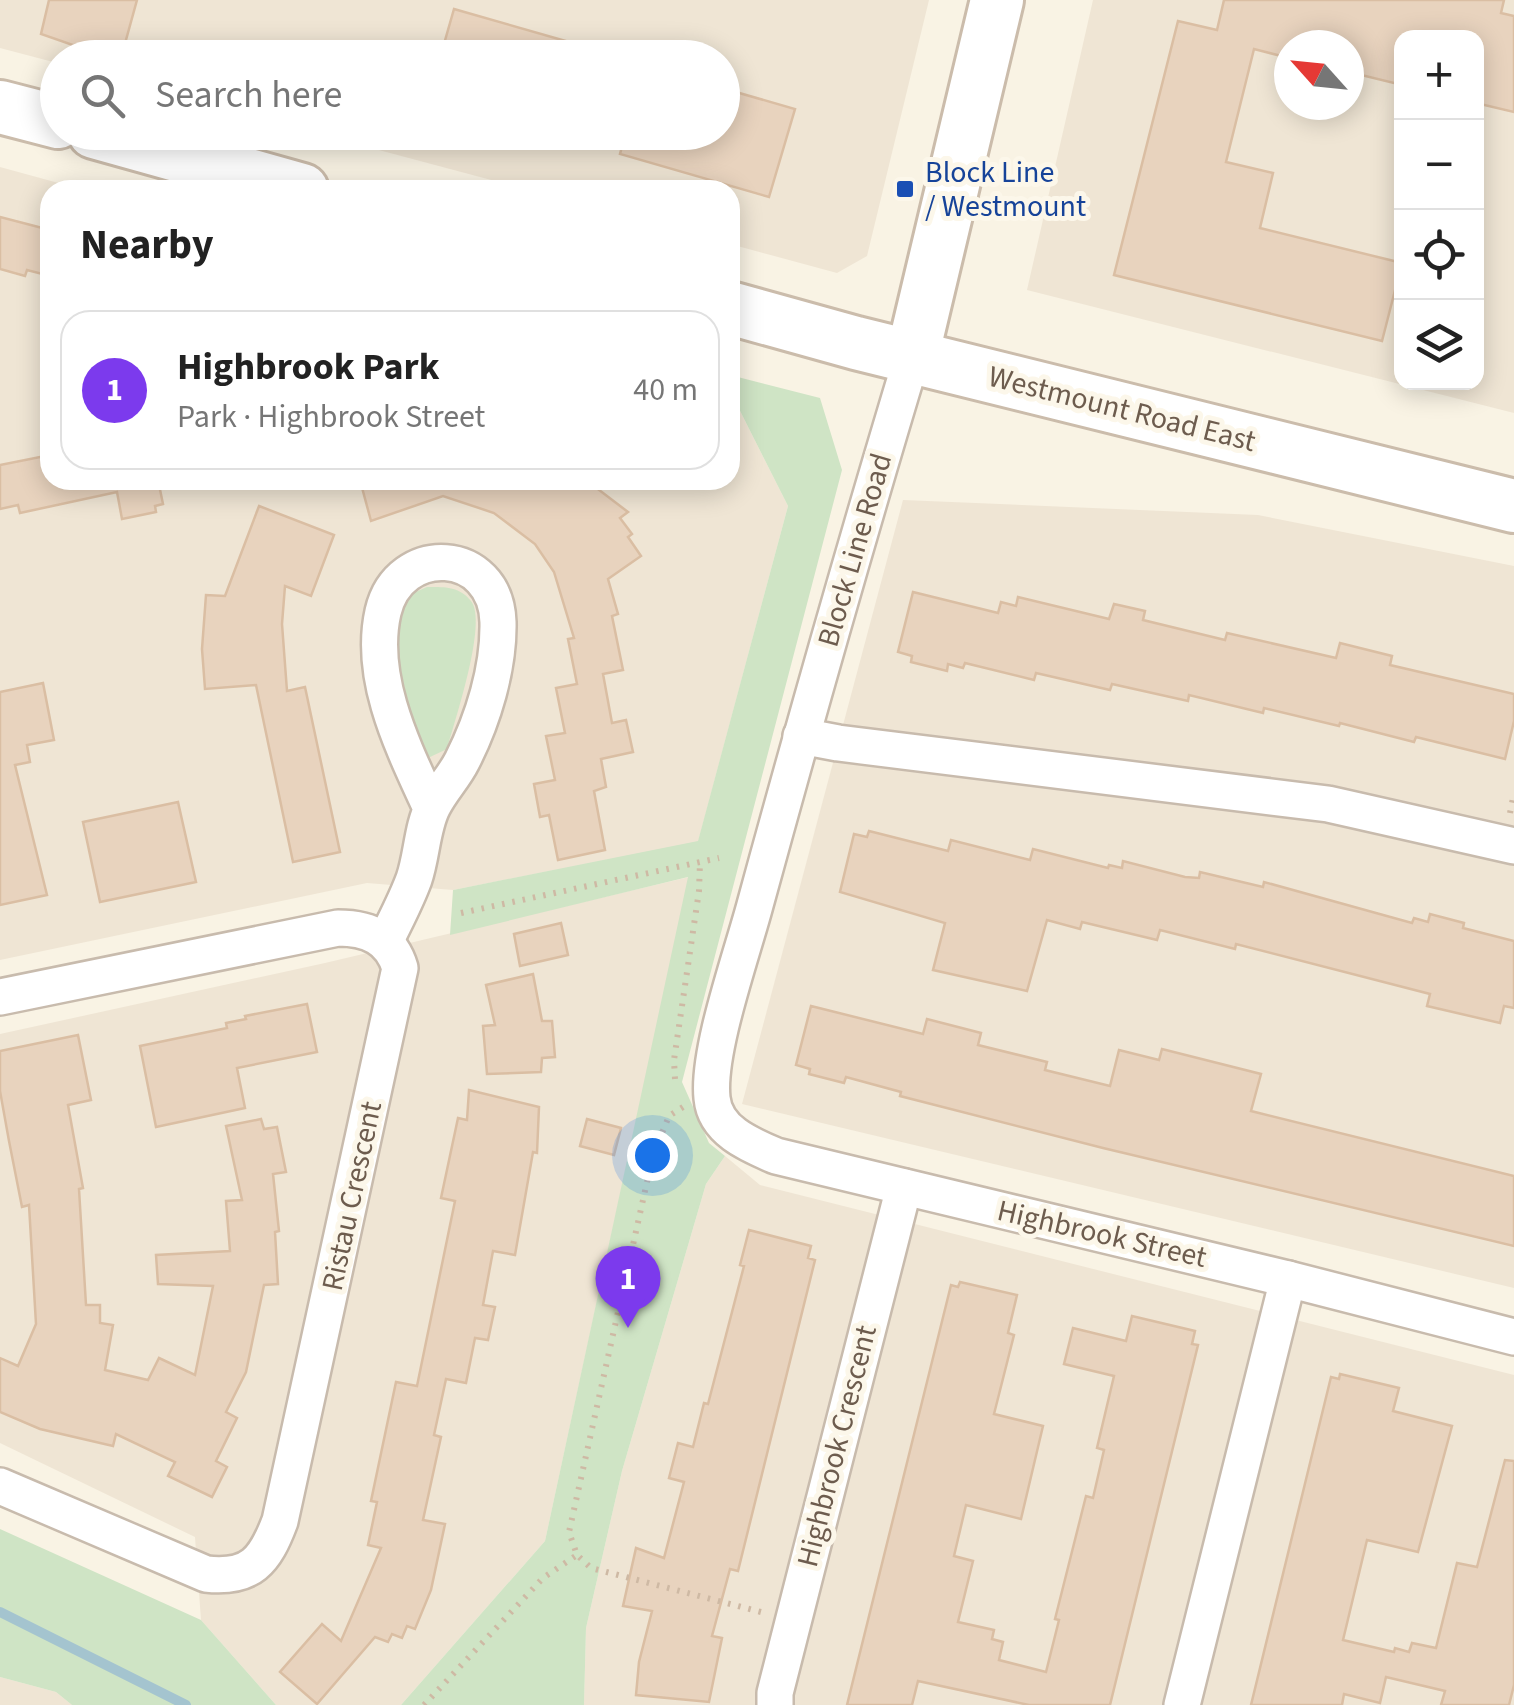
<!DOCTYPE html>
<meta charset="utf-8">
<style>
:root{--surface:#fff;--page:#f2f2f2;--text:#222;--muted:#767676;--line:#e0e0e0;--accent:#7c3aed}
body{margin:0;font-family:"Source Sans 3",sans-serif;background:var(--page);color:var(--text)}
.controls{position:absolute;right:30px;top:30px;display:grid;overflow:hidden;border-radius:20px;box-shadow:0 5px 25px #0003}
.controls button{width:90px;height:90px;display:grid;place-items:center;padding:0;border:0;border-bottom:2px solid var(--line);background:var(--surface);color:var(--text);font:50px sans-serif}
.compass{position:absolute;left:1274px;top:30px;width:90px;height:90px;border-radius:50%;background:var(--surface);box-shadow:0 5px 25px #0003;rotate:297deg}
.you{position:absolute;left:652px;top:1155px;width:35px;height:35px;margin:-25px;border:8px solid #fff;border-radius:50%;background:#1a73e8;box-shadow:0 0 0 15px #1a73e833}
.badge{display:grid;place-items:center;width:65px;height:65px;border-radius:50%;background:var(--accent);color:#fff;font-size:32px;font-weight:700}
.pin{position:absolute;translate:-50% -82px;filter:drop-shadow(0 2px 5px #0008)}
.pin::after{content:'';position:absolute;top:52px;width:35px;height:30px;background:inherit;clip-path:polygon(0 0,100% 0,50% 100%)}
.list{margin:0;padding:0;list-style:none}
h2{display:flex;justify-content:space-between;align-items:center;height:130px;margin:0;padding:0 40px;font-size:42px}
h2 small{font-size:32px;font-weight:400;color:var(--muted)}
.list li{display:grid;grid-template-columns:65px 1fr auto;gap:30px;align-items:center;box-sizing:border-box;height:160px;margin:0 20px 20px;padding:0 20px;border:2px solid var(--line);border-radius:30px}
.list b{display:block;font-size:38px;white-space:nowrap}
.list p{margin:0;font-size:32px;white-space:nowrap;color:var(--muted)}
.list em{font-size:32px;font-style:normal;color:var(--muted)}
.icon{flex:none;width:55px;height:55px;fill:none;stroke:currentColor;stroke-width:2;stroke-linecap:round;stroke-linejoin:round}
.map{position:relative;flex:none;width:1514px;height:1705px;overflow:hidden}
.search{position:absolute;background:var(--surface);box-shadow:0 5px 25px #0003;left:40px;top:40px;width:700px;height:110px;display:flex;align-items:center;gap:25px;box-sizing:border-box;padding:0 35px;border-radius:55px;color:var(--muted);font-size:38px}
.panel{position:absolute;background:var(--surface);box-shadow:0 5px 25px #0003;left:40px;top:180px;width:700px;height:310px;border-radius:30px}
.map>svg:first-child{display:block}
.residential{fill:#efe5d4;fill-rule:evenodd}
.green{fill:#cfe4c5}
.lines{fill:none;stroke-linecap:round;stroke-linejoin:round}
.stream{stroke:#a4c4cf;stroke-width:10}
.building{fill:#e8d3be;stroke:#dabea3;stroke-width:2.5}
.street-casing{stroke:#c8bbad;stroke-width:40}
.secondary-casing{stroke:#cbbcab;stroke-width:58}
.path{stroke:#ceb9a4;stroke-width:6;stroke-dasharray:2.5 8;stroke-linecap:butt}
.street{stroke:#fff;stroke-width:35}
.secondary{stroke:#fff;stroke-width:52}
.transit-dot{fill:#1a4fb4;stroke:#fcf7ea;stroke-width:4}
.labels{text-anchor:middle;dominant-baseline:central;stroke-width:10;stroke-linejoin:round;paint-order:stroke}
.transit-label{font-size:30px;fill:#164399;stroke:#fcf7ea;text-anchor:start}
.street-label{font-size:30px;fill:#6d5c4e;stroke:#fcf7ea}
</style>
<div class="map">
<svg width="1514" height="1705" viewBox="0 0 1514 1705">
<rect width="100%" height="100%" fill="#f9f3e4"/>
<!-- residential -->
<g class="residential">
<polygon points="0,0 929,0 867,256 837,273 730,244 730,190 529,190 315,133 722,132 722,58 58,58 57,63 0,48"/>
<path d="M1093,0H1514V413L1027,290ZM1402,38H1476V382H1402ZM1289,45H1349V105H1289Z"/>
<polygon points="0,167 84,190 50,190 50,480 730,480 730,391 788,506 698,842 453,890 367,883 0,960"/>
<polygon points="903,500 1258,515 1514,566 1514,1288 742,1104"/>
<polygon points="689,877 545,1541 401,1705 276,1705 201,1620 195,1537 0,1443 0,1034 325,963"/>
<polygon points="725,1156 760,1185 1514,1375 1514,1705 584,1705 586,1628 622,1471 706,1184"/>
<polygon points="0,1677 56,1692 72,1705 0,1705"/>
</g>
<!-- green -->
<g class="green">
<polygon points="730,375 820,398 842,470 682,1082 709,1143 725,1156 706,1184 622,1471 586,1628 584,1705 401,1705 545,1541 688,877 450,935 453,890 698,841 788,506 730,391"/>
<path d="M427,587C444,587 459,586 471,601C488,622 455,720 447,749L430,757L418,752L392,629L402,598Z"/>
<polygon points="0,1529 201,1620 276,1705 72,1705 56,1692 0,1677"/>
</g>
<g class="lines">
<!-- stream -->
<polyline class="stream" points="0,1612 186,1705"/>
</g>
<!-- building -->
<g class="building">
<polygon points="49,0 137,0 121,58 110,58 41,34"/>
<polygon points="1224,0 1504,0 1501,13 1514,16 1514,112 1476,103 1476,38 1402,38 1402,85 1349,72 1349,45 1289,45 1289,58 1254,49 1226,162 1273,173 1260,228 1402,263 1382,341 1114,275 1178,21 1217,30"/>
<polygon points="454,9 597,50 596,58 440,58"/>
<polygon points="722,88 795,109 769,197 620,154 626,132 722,132"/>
<polygon points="0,217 50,230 50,276 27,270 25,276 0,269"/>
<polygon points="50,455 50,480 158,480 163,504 155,506 156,512 122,519 117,492 20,513 18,505 0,509 0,465"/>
<polygon points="360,480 586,480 628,512 620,518 632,534 628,537 641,556 608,579 618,614 612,616 623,670 603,674 612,723 626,720 633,752 601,759 606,787 594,791 605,850 558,860 549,815 540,817 534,784 555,780 546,736 565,733 556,688 577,684 568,639 574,638 554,572 535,544 494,513 443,496 371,521"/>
<polygon points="259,506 334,535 311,596 285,586 282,624 287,691 305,687 340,852 293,862 256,685 205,689 202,649 206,595 225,596"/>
<polygon points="913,592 998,613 1001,602 1016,606 1018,597 1109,619 1114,604 1145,611 1143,620 1225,640 1227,633 1336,658 1340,643 1392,656 1390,665 1514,694 1514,721 1505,759 1416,737 1414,742 1340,723 1339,726 1264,708 1263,713 1189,695 1188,701 1112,684 1110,690 1036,673 1034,680 965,663 963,668 948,664 947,671 911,662 912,656 898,652"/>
<polygon points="43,683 54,740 27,745 30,762 15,765 47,895 0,905 0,692"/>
<polygon points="178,802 196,882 100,902 83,822"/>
<polygon points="869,831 948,851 951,840 1030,860 1033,849 1108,868 1109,865 1122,868 1123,861 1185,877 1199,878 1200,872 1263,887 1264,882 1412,923 1414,918 1428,922 1430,914 1464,923 1463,928 1514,941 1514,1008 1504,1006 1500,1023 1427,1006 1430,994 1236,944 1235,949 1160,930 1157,940 1082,922 1080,929 1047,920 1027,991 933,970 945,923 840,892 854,834 867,837"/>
<polygon points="561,923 568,955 520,966 514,934"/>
<polygon points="533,974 542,1021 552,1021 555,1057 542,1058 541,1072 487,1074 483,1026 495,1025 486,985"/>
<polygon points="307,1004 317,1052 237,1068 245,1108 156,1127 140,1046 227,1028 226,1023 246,1019 245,1016"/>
<polygon points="811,1006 923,1034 927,1019 981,1033 978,1045 1047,1062 1045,1070 1110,1086 1119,1050 1159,1060 1162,1049 1261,1074 1251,1111 1514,1176 1514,1246 1103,1148 900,1096 901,1092 846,1077 844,1083 809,1074 810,1069 796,1065"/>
<polygon points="78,1035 91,1100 68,1105 83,1188 79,1189 86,1305 100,1305 100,1323 113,1325 105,1370 148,1380 159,1358 195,1375 213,1286 158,1284 156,1255 230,1251 226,1201 242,1200 226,1126 261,1119 264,1129 277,1127 286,1172 273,1174 279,1231 275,1232 278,1284 264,1285 246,1372 226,1412 237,1418 216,1461 227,1467 212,1497 168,1476 175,1462 116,1434 113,1446 40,1429 0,1412 0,1358 18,1366 36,1324 29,1205 22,1207 9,1141 0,1091 0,1051"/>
<polygon points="469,1090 539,1107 537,1153 533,1152 515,1255 493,1251 483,1305 495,1307 488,1340 475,1338 466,1383 446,1379 434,1435 441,1437 423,1520 445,1524 431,1590 415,1629 407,1626 402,1638 392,1634 388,1642 375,1637 317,1704 280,1672 322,1624 341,1641 381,1548 368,1545 377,1502 371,1501 396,1382 417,1386 455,1201 441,1198 458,1118 467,1120"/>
<polygon points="587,1119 621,1128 614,1155 580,1146"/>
<polygon points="749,1230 811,1246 808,1258 815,1260 738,1571 730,1569 712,1636 722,1638 709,1702 636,1695 639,1662 652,1611 623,1606 636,1548 664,1558 684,1482 669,1478 678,1443 693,1447 704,1403 708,1404 744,1266 740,1265"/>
<polygon points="960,1282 1017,1295 1008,1333 1014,1335 994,1414 1043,1426 1021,1519 966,1505 954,1556 973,1561 958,1622 994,1630 992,1639 1003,1642 999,1660 1046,1672 1059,1620 1055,1619 1086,1496 1093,1498 1104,1450 1097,1448 1114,1376 1064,1364 1073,1328 1126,1341 1132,1316 1195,1331 1192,1344 1198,1345 1110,1705 1029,1705 918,1681 912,1705 847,1705 951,1285 958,1287"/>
<polygon points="1340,1374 1399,1388 1393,1411 1452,1426 1418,1552 1367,1540 1343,1640 1394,1652 1395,1648 1409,1652 1412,1643 1436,1648 1457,1563 1477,1567 1505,1460 1514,1461 1514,1685 1509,1705 1441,1705 1445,1691 1386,1677 1380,1703 1344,1694 1342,1705 1251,1705 1331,1377 1339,1379"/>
</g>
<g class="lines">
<defs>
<g id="street">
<path d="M912,357C857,539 805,722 755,905C742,954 707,1051 712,1098C715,1131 750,1145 776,1156L1288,1279L1514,1337"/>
<polyline points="801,736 838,743 1328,804 1514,846"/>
<path d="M385,942C395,921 406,901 414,879C422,856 422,827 433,806C441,790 454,777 462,761C483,720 499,668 498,622C496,547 399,542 383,612C368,679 404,749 431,808"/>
<path d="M0,997L338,928C368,928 391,938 400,968L280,1521C265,1561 251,1579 206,1574L0,1486"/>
<polyline points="775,1705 775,1693 904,1187"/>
<polyline points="1182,1705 1288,1279"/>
</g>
<g id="secondary">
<polyline points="0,107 58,122"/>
<polyline points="94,132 302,190"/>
<polyline points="730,308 856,343 1514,506"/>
<polyline points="912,357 997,0"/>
</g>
</defs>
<!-- street casing -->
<use href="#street" class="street-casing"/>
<!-- secondary casing -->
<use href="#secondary" class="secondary-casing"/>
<!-- path -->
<g class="path">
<polyline points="1510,813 1514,793"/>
<polyline points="461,913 719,858"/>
<polyline points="675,1079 674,1060 699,891 700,862"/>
<polyline points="683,1107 669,1116 653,1155 569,1532 577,1555 591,1568 761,1612"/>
<polyline points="424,1705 543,1578 577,1555"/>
</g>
<!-- street -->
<use href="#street" class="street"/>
<!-- secondary -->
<use href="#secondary" class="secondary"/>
</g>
<!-- markers -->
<rect class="transit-dot" x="895" y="179" width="20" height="20" rx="5"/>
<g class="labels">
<!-- transit labels -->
<g class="transit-label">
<text x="925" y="172">Block Line<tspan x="925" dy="34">/ Westmount</tspan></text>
</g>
<!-- street labels -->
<g class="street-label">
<text transform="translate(1122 409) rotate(14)">Westmount Road East</text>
<text transform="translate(855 550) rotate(-74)">Block Line Road</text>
<text transform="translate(352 1196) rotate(-78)">Ristau Crescent</text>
<text transform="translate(1102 1234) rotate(13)">Highbrook Street</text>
<text transform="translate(837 1446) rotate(-76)">Highbrook Crescent</text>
</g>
</g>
</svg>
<div class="controls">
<button>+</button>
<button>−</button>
<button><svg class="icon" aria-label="locate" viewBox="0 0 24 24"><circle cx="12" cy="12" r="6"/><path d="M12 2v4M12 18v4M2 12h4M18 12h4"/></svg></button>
<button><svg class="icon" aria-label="layers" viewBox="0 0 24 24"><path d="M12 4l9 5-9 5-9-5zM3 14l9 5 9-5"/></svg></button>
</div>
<svg class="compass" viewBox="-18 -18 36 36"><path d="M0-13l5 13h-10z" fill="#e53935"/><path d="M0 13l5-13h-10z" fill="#767676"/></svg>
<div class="you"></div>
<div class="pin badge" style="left:628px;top:1328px">1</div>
<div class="search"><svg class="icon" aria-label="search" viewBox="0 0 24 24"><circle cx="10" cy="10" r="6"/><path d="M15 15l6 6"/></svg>Search here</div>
<section class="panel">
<h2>Nearby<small></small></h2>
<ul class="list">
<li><span class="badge">1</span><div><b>Highbrook Park</b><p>Park · Highbrook Street</p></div><em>40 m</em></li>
</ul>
</section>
</div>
